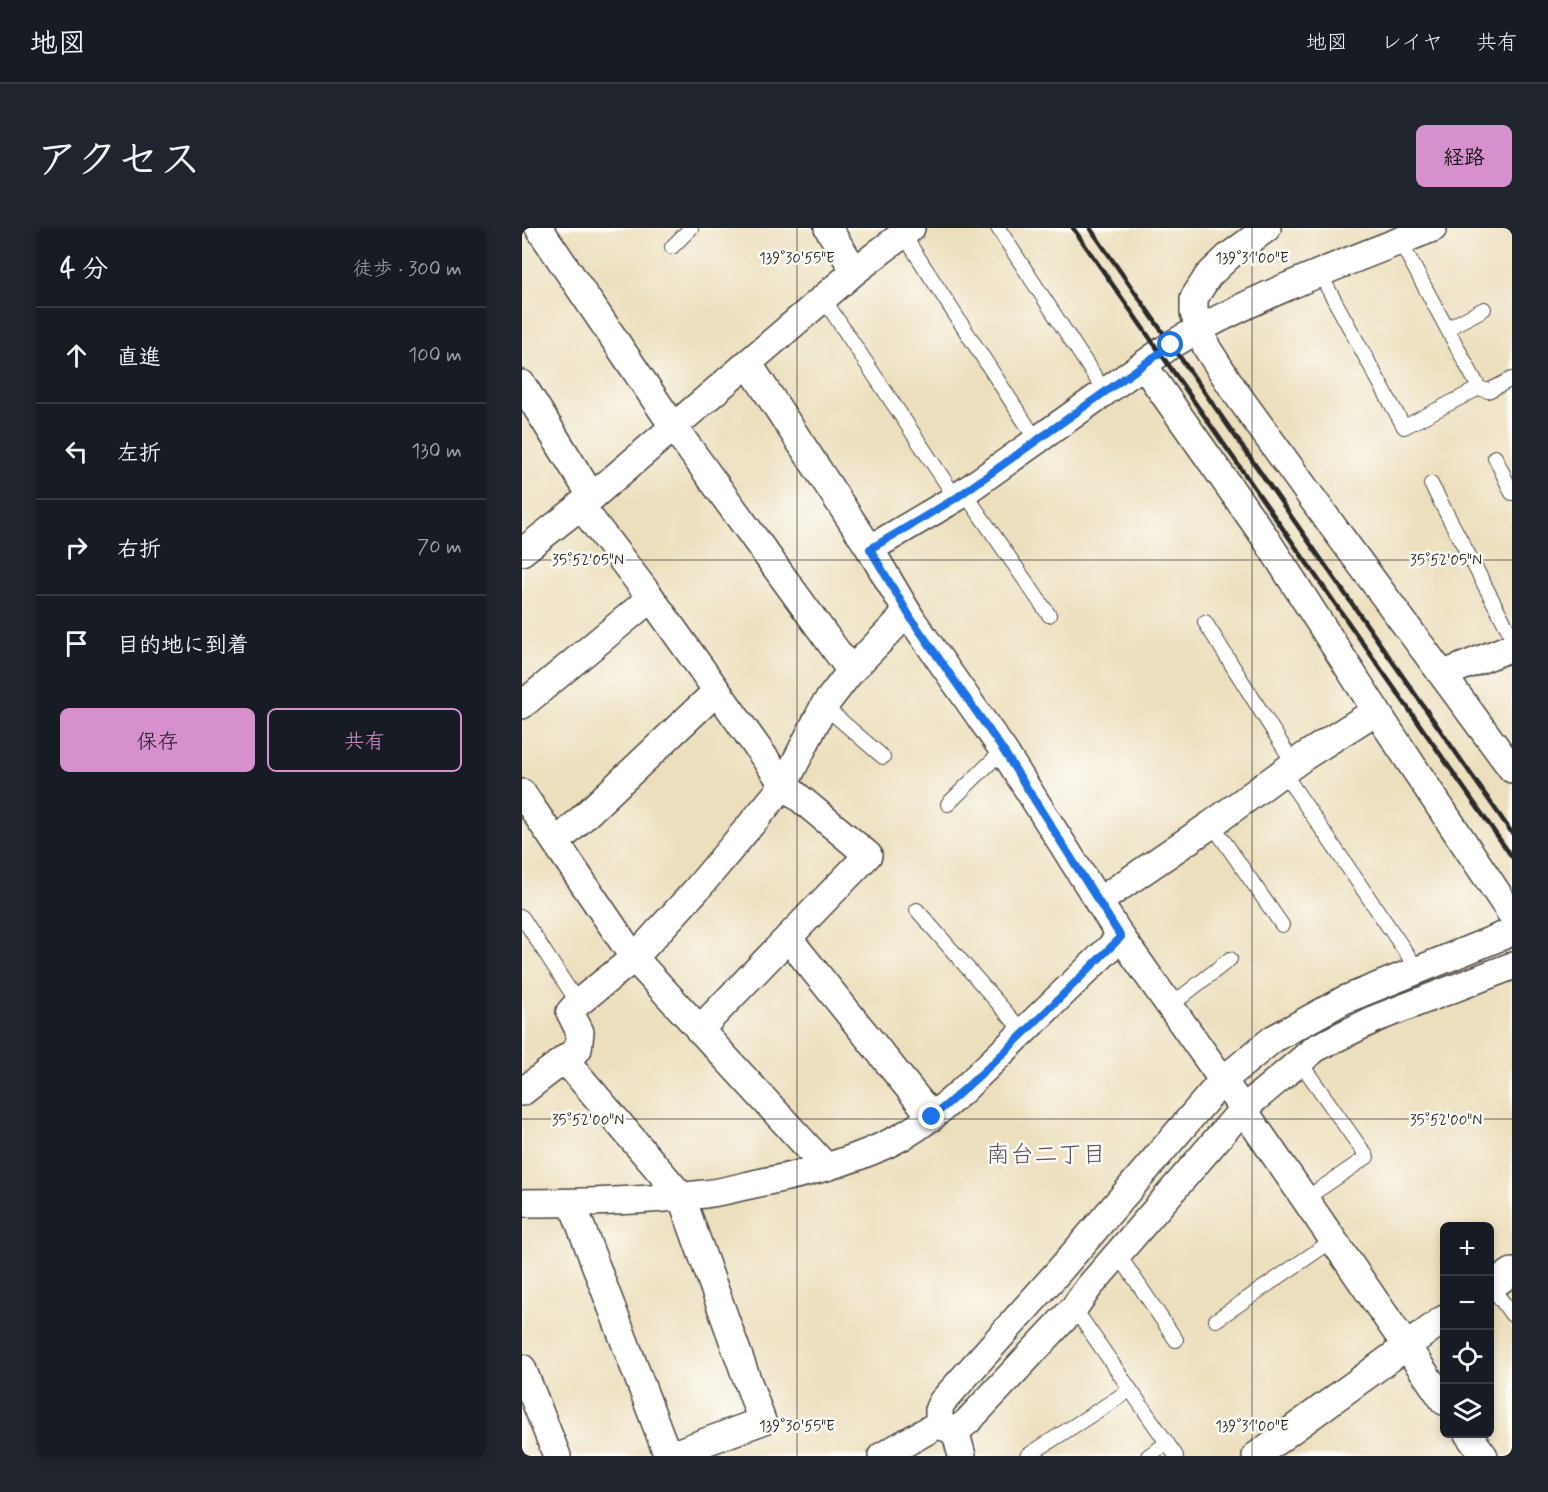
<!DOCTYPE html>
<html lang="ja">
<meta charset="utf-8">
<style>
:root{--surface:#171b24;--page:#20242c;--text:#f1f3f6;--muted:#9ea1a6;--line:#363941;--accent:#d690ce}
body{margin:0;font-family:Mynerve,"Klee One",sans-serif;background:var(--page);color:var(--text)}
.controls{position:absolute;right:18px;bottom:18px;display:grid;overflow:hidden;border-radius:9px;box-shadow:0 3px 9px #0003}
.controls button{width:54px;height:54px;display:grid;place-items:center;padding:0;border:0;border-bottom:2px solid var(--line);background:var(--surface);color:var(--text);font:30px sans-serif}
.stop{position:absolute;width:18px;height:18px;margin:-14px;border:4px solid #1a73e8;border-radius:50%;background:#fff}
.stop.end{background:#1a73e8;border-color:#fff;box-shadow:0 2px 6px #0008}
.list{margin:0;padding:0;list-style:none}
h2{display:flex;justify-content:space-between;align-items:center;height:78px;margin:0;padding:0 24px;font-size:26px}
h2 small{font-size:20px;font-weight:400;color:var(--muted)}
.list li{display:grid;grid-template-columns:39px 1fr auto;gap:18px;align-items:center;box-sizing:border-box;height:96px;padding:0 24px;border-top:2px solid var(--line)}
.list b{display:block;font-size:22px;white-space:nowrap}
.list em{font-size:20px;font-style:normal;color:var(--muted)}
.actions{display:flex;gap:12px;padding:18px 24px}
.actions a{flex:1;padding:14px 0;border:2px solid var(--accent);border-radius:9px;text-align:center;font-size:21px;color:var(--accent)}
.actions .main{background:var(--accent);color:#111}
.icon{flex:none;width:33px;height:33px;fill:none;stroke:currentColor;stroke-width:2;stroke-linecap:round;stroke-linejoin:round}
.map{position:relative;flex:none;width:990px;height:1228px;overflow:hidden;border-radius:9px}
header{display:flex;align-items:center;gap:36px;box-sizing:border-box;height:84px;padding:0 30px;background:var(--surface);border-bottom:2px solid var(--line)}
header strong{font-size:28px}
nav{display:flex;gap:33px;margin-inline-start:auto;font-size:21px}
.intro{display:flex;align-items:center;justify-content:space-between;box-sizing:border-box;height:144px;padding:0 36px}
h1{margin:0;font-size:42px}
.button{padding:15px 27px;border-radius:9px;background:var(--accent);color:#111;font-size:21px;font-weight:700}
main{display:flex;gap:36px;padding:0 36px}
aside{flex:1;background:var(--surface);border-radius:9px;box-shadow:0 3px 9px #0003}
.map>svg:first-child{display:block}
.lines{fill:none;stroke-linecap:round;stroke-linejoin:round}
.lane-casing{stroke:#484641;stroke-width:16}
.street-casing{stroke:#484641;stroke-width:30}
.lane{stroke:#fff;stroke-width:14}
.street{stroke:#fff;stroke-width:27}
.rail{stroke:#2b2b2b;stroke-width:4.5}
.route{stroke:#1a73e8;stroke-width:8}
.ticks{fill:none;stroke:#2b2b2b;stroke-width:1.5;stroke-opacity:0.45}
.labels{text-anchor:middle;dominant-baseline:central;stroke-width:5;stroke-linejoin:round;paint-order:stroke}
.neighbourhood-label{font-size:24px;fill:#5b5262;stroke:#fdfcf7}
.ticks-label{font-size:15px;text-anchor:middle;fill:#2b2b2b;stroke:#fdfcf7;stroke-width:5;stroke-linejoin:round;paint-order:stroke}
</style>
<header>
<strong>地図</strong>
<nav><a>地図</a><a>レイヤ</a><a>共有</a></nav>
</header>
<div class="intro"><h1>アクセス</h1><a class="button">経路</a></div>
<main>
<aside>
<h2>4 分<small>徒歩 · 300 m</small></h2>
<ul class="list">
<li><svg class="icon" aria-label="ahead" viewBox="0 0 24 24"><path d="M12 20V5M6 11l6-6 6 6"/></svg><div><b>直進</b></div><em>100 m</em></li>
<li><svg class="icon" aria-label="left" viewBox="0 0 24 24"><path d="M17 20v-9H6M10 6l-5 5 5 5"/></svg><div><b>左折</b></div><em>130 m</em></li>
<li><svg class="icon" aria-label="right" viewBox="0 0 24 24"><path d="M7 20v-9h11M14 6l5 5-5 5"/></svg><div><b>右折</b></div><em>70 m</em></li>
<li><svg class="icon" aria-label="arrive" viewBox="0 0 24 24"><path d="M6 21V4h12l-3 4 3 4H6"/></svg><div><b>目的地に到着</b></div></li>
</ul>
<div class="actions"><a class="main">保存</a><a>共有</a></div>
</aside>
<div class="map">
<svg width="990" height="1228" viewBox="0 0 990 1228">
<rect width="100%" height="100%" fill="#fdfcf7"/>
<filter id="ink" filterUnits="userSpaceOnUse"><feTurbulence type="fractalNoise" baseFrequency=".0167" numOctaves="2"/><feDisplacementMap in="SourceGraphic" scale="12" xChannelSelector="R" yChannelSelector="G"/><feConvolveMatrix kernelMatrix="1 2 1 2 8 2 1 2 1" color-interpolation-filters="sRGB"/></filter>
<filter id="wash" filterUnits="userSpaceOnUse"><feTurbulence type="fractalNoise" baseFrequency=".008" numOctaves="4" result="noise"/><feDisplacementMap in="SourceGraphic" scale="24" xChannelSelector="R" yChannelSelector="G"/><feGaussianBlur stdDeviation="1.35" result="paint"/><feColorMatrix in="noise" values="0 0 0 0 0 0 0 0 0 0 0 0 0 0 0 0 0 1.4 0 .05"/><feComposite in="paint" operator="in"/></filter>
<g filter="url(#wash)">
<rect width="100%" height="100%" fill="#ecdfbd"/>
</g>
<g filter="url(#ink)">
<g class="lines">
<defs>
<g id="lane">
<polyline points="476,0 583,164"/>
<polyline points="381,6 515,213"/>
<polyline points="150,19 169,0"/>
<polyline points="798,46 882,199 957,160 878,13"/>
<polyline points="301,70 434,270"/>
<polyline points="926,100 962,81"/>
<polyline points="957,160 966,163 990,151"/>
<polyline points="973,229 990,265"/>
<polyline points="909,256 990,409"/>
<polyline points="442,264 527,387"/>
<polyline points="683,394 772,536"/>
<polyline points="302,478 361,529"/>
<polyline points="761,544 896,742"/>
<polyline points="426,576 481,522"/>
<polyline points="690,596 760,697"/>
<polyline points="395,682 502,805"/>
<polyline points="0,689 56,775"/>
<polyline points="648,778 708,731"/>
<polyline points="778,834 845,929 783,971"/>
<polyline points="596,1026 654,1112"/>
<polyline points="969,1058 990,1087"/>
<polyline points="552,1080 654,1228"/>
<polyline points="694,1092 811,1012"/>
<polyline points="505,1228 608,1162"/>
<polyline points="626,1228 645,1215"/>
</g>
<g id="street">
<polyline points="306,0 333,43"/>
<polyline points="745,0 707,28 686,48 672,70 672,85 685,120 712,162 795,277 990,541"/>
<path d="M226,135L348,321L434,270L649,117C732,68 822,35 911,0"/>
<polyline points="622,138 742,308 864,498 990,687"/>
<polyline points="0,156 70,269"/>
<polyline points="58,277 129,370 262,557 346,627 177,802"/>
<polyline points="348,321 390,392 481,522 599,709 721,881 922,1173"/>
<polyline points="0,324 70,269 333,43 389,0"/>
<polyline points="329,443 385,385"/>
<polyline points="922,446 990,419"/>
<polyline points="0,477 129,370"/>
<polyline points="0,565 34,615 195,463"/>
<polyline points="34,615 112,730 304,939"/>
<polyline points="576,674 690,596 783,528 854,483"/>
<polyline points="266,710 410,889"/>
<polyline points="43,832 159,968 240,1193 146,1228"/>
<polyline points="0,864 56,821 58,804 48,784 56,775 112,730 175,661 262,557 302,478 329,443 151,198 17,0"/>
<path d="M0,975C61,975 122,973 183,966C202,964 222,958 241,954C288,945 337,932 379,909C401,897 419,881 438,865L599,709"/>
<polyline points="50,975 146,1228"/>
<polyline points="968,1059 990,1044"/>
<polyline points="0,1140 35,1228"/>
<polyline points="417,1196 417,1180 420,1174 537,1043 700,853 751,811 822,772 990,704"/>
<path d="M417,1196C429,1204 435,1203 446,1193L552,1080L567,1059L721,881L794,820L855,790L990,738"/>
<polyline points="433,1202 440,1228"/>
<polyline points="946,1206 962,1228"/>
<polyline points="360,1228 417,1196"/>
<polyline points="734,1228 922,1091"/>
</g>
</defs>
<!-- lane casing -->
<use href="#lane" class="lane-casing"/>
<!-- street casing -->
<use href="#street" class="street-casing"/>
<!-- lane -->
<use href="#lane" class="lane"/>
<!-- street -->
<use href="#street" class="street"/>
<!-- rail -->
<g class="rail">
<polyline points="551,0 990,629"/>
<polyline points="568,0 990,605"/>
</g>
</g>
</g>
<g class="lines" filter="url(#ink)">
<!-- route -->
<path class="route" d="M410,889C477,833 537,770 599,709L481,522L390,392L348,321L434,270L649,117"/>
</g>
<!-- ticks -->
<path class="ticks" d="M275,0V1228M730,0V1228M0,332H990M0,891H990"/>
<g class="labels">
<!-- neighbourhood labels -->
<g class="neighbourhood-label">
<text x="524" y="927">南台二丁目</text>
</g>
</g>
<g class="ticks-label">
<text x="275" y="35">139°30'55"E</text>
<text x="730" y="35">139°31'00"E</text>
<text x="66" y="337">35°52'05"N</text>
<text x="924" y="337">35°52'05"N</text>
<text x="66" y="897">35°52'00"N</text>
<text x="924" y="897">35°52'00"N</text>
<text x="275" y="1203">139°30'55"E</text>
<text x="730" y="1203">139°31'00"E</text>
</g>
</svg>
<div class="controls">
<button>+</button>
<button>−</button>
<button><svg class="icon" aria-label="locate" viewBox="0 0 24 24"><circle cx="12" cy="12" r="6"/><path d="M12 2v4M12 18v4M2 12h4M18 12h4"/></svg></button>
<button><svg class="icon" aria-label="layers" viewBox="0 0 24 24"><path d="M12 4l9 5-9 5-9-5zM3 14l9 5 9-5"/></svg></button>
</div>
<div class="stop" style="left:649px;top:117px"></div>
<div class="stop end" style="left:410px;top:889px"></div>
</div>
</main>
